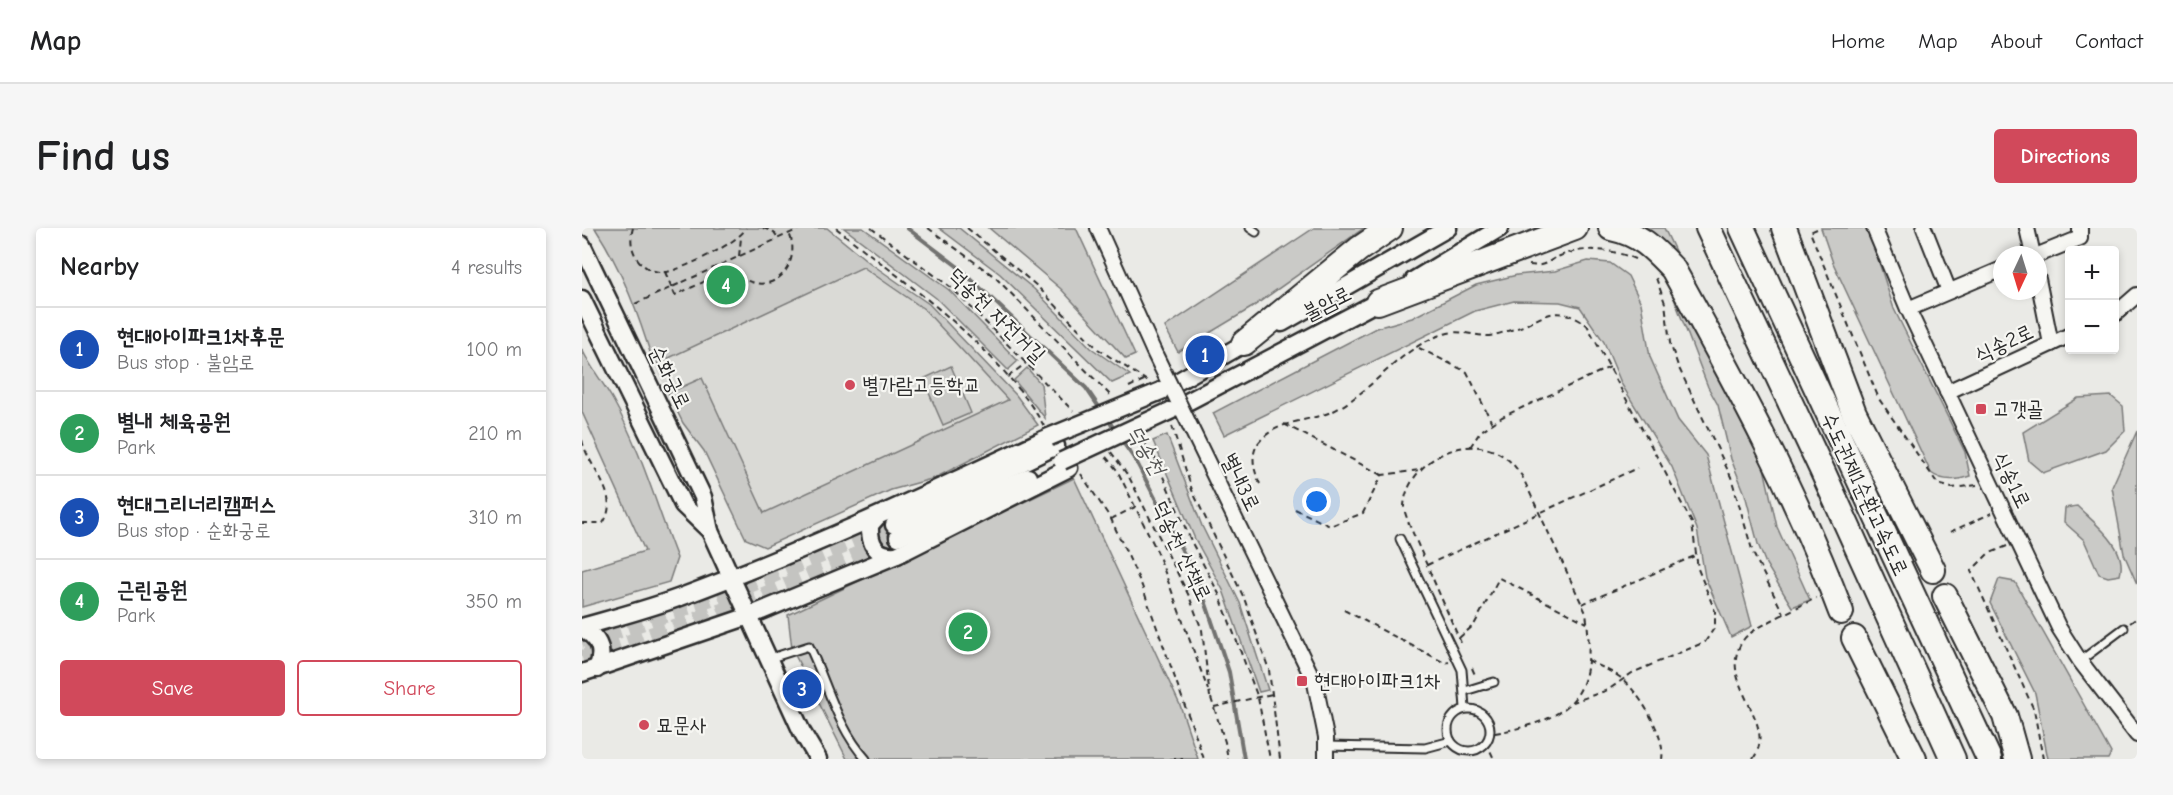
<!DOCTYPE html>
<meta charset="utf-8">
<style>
:root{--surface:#fff;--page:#f6f6f6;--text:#202124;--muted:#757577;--line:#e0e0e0;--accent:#d1495b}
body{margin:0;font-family:"Comic Neue","Poor Story",sans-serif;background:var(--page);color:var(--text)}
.controls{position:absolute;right:18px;top:18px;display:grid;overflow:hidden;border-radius:6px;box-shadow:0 3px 9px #0003}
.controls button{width:54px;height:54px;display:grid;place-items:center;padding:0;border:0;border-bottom:2px solid var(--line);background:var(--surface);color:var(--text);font:30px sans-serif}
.compass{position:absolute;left:1411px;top:18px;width:54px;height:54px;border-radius:50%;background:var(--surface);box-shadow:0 3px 9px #0003;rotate:184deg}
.you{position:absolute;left:735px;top:274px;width:21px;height:21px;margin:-15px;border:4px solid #fff;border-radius:50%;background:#1a73e8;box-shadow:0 0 0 9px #1a73e833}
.badge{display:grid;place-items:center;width:39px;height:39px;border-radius:50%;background:var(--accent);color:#fff;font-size:20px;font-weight:700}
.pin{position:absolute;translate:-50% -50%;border:3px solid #fff;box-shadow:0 2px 6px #0006}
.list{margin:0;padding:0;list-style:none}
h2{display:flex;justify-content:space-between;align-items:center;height:78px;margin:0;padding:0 24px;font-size:26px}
h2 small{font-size:20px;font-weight:400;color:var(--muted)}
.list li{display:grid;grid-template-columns:39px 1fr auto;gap:18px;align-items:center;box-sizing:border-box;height:84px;padding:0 24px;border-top:2px solid var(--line)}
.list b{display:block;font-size:22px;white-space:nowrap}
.list p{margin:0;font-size:20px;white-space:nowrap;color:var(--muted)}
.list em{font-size:20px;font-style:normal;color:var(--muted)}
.actions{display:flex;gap:12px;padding:18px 24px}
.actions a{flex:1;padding:14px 0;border:2px solid var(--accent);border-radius:6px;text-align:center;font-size:21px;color:var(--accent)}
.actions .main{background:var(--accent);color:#fff}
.map{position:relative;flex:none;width:1555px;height:531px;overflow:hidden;border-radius:6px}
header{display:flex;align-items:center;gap:36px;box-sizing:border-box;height:84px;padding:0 30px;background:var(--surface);border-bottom:2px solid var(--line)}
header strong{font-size:28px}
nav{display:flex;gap:33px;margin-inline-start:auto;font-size:21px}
.intro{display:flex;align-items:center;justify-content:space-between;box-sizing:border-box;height:144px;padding:0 36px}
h1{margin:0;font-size:42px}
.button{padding:15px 27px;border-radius:6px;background:var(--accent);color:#fff;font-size:21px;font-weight:700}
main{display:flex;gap:36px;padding:0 36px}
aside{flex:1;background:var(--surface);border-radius:6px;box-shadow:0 3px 9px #0003}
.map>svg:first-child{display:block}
.built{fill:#dadad6}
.green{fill:#cacac7;stroke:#7a7a79;stroke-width:1.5}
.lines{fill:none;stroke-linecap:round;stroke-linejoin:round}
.stream{stroke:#727270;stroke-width:4}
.tertiary-tunnel{stroke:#c4c4c1;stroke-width:16;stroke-dasharray:16 8;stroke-linecap:butt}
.service-casing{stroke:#2b2b2b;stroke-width:11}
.minor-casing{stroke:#2b2b2b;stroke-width:18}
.tertiary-casing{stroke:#2b2b2b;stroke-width:21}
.motorway-casing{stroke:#2b2b2b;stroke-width:28}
.path{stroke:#2b2b2b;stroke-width:2;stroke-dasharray:6 4.5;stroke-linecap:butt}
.service{stroke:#f6f6f2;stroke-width:7}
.minor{stroke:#f6f6f2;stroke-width:14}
.tertiary{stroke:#f6f6f2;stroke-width:16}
.motorway{stroke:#f6f6f2;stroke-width:24}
.minor-bridge-casing{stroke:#2b2b2b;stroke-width:18;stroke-linecap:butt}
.tertiary-bridge-casing{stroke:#2b2b2b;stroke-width:21;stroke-linecap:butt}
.path-bridge{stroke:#2b2b2b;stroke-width:2;stroke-dasharray:6 4.5;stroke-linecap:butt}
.minor-bridge{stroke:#f6f6f2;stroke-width:14}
.tertiary-bridge{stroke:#f6f6f2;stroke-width:16}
.poi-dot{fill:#d1495b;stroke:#f6f6f2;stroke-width:2}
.labels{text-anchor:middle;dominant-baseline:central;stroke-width:4.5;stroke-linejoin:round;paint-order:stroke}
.street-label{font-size:21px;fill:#2b2b2b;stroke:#f6f6f2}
.poi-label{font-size:21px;fill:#2b2b2b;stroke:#f6f6f2;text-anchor:start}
.water-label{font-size:22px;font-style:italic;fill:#545453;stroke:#f6f6f2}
</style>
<header>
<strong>Map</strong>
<nav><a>Home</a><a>Map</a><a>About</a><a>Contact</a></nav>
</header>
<div class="intro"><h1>Find us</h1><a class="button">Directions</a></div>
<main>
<aside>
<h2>Nearby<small>4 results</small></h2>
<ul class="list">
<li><span class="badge" style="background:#1a4fb4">1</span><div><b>현대아이파크1차후문</b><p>Bus stop · 불암로</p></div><em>100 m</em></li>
<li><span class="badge" style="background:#2e9e5b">2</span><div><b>별내 체육공원</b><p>Park</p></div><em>210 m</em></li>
<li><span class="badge" style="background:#1a4fb4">3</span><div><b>현대그리너리캠퍼스</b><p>Bus stop · 순화궁로</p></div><em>310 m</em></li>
<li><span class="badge" style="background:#2e9e5b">4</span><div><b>근린공원</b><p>Park</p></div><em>350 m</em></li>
</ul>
<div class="actions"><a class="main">Save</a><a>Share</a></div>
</aside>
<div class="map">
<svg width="1555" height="531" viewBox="0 0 1555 531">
<rect width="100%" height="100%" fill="#eaeae6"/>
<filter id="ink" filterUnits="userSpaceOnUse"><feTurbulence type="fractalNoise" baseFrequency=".0167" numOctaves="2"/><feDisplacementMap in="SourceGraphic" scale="12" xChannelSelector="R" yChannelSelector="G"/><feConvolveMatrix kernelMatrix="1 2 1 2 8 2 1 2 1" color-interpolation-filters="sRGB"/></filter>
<g filter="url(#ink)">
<!-- built -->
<polygon class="built" points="281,39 342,81 427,173 181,285 120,150 86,165 72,137"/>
<!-- green -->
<g class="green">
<path d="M13,0H245L288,35L347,76L434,167L456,197L353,250L309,262L183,319L164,311L122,223L101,195L86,165L120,150L182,285L426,172L342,81L281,39L72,137C57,88 41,43 13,0Z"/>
<polygon points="262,0 281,0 367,62 436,133 426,142 354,70"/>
<polygon points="357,0 377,0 452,61 509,120 548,147 530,155 418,46"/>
<polygon points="407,0 494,0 553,127 544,131 479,61"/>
<polygon points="732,0 782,0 669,80 596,124 583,99"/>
<polygon points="1055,0 1082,0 1105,48"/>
<path d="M1239,0H1286L1312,81L1383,224L1388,248C1374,253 1361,254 1349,245L1251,35Z"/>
<polygon points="1006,33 1028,35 1046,48 1059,75 1068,129 1096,192 1124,227 1170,398 1149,409 1123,349 1115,301 1090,239 1040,157 1022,114 998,79 978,74 932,73 893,83 642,207 631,185 794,100 830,90 894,57 935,47 973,43"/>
<polygon points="1083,47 1154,177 1156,188 1182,240 1195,299 1228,372 1210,379 1184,336 1176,316 1163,266 1149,231 1136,177 1126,159"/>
<path d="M0,121C8,139 21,154 31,172C59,222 74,277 95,330L87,354L0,379V342L63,323L0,184Z"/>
<polygon points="369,138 389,185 361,197 341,151"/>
<polygon points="445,140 459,156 463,190 432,152"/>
<polygon points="1529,168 1541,178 1543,203 1524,222 1461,245 1447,233 1441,204 1496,170"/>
<polygon points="1555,203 1555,356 1542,326 1530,259"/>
<polygon points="585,207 620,298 658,375 686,462 677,464 641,362 613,311 571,213"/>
<polygon points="492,250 598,477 616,531 265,531 210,421 206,387"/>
<path d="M1495,278C1513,296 1546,319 1538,347L1526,349L1517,346L1502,312L1482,294L1483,280Z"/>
<polygon points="1417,351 1433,354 1529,525 1526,531 1466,531 1453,465 1408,375"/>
</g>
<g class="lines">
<!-- stream -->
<g class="stream">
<polyline points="325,0 375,38 504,160 519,182"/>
<polyline points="525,190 534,204"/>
<polyline points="538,210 554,233 617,355 647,444 662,531"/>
</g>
<!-- tertiary-tunnel -->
<g class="tertiary-tunnel">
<polyline points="0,415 153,363 312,297"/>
<polyline points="0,430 161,376 316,309"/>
</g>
<defs>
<g id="service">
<polyline points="668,0 674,4"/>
<polyline points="818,311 880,442 883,480"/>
<path d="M186,431L227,418C246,457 255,499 284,531"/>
<polyline points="1498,433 1542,400"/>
<polyline points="883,463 912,454"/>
<circle cx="887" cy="502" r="21"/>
<polyline points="744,518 843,520 869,513"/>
</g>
<g id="minor">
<polyline points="516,0 571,122"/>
<polyline points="1292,0 1326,81 1477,400 1498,433 1555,507"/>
<polyline points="1342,0 1367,63"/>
<polyline points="1445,0 1451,27"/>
<polyline points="1456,27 1498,10 1498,0"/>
<polyline points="1326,81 1420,41"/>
<polyline points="1532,87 1555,67"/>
<polyline points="1469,116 1488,107"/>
<polyline points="1365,164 1469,116 1456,51"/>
<polyline points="609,200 733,455 744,509 744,531"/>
</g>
<g id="tertiary">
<polyline points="0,17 121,269 128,303 220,504 236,531"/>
<polyline points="832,52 918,0"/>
<polyline points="0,71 101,277 128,303"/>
<polyline points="700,95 866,0"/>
<polyline points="579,163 672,110"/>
<polyline points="588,183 805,69"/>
<path d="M295,289L288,297C287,316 294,329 315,327"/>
<polyline points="312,297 474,218"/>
<polyline points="316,309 446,249"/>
<path d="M0,399C35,389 70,380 104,367C228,321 347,265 467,209"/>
<path d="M0,400C17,410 23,422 15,441"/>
<polyline points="0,445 167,388 317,326 487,240"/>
</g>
<g id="motorway">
<path d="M1029,0C1058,6 1071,20 1091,41C1153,153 1214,264 1259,384"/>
<polyline points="1126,0 1240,242 1371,531"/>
<polyline points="1160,0 1407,531"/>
<polyline points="1202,0 1272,185 1351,342"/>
<polyline points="796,74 993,0"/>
<polyline points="662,115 777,21 808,0"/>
<polyline points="1363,368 1423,488 1435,531"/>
<polyline points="1272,410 1332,531"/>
</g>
</defs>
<!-- service casing -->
<use href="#service" class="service-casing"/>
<!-- minor casing -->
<use href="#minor" class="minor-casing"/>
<!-- tertiary casing -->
<use href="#tertiary" class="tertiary-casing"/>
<!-- motorway casing -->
<use href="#motorway" class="motorway-casing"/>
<!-- path -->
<g class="path">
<path d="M51,0C44,22 59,46 84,44C100,42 158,14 164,0"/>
<polyline points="181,0 192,4 196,10"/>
<path d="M254,0C325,56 416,118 462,198"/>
<polyline points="289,0 371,61 491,183"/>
<polyline points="346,0 413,49 530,169"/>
<polyline points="385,0 455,58 516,121 565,153"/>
<polyline points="1235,1 1228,4 1297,171 1356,256 1370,260 1396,257"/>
<polyline points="157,28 159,10"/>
<path d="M947,37C964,39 963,34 978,28C1002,18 1029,21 1053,31"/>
<path d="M138,38C149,43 160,52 172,55C201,61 218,29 207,5"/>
<polyline points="83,44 93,67 146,43"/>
<polyline points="1074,50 1083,75 1088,115 1096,138 1149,249 1171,325 1202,387"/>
<polyline points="53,76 219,0"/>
<polyline points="837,120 885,144 910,195"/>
<polyline points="426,149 444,135"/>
<polyline points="702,196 800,247"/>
<polyline points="590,198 610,262 662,370 687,442 698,531"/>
<path d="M0,212C6,240 40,267 21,295H0"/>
<polyline points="561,212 572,228 610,315 637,366 676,470 688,531"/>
<polyline points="888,219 899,203 920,189 1028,139"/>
<polyline points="529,224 547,249 607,368 620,402 628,469"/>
<polyline points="524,229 535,242 575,323 626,462"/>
<polyline points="499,246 529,291 560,358 622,531"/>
<path d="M678,256C672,243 667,225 678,213C699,189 732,195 757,180C794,159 823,115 866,105C880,102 893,108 907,108C914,107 922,104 929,102C962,93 969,72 1005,97L1110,295L1116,341L1133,383V399L1123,414L1050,445L1026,462L991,474"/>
<polyline points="713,281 748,298 781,285 800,247 838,242"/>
<polyline points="529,291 553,279"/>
<polyline points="1368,304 1410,285"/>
<polyline points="1425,318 1406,326 1389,343 1452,482 1461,531"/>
<polyline points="845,337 1055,240"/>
<polyline points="1000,376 1115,327"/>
<polyline points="762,382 863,435 867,434"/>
<polyline points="1548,395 1555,390"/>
<polyline points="877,410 892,397 917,350 1005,395"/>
<path d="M879,415L827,296C825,290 822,283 822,278C825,232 889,200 925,231C931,235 936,243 940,248L1004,385C1016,472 988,492 908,506"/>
<path d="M1006,432C1017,438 1029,443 1039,450C1057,464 1084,508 1080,531"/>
<polyline points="890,440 894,449"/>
<polyline points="629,470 643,514 646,531"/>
<polyline points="632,479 690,466"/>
<polyline points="904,514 912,531"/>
<polyline points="588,531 601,531"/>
<path d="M1171,531C1198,493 1131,453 1162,411C1170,400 1219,378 1234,370"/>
</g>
<!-- service -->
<use href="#service" class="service"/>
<!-- minor -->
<use href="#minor" class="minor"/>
<!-- tertiary -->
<use href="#tertiary" class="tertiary"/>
<!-- motorway -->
<use href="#motorway" class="motorway"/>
<defs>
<polyline id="minor-bridge" points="571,122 609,200"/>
<g id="tertiary-bridge">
<polyline points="467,209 579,163"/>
<polyline points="480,233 588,183"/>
</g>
</defs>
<!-- minor-bridge casing -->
<use href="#minor-bridge" class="minor-bridge-casing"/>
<!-- tertiary-bridge casing -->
<use href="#tertiary-bridge" class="tertiary-bridge-casing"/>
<!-- path-bridge -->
<polyline class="path-bridge" points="547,159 564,151"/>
<!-- minor-bridge -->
<use href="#minor-bridge" class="minor-bridge"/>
<!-- tertiary-bridge -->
<use href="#tertiary-bridge" class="tertiary-bridge"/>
</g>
</g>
<!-- markers -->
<g class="poi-dot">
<circle cx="268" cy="157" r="6"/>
<rect x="1393" y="175" width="12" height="12" rx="3"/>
<rect x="714" y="447" width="12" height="12" rx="3"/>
<circle cx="62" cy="497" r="6"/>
</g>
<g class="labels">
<!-- street labels -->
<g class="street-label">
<text transform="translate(745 75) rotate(-27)">불암로</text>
<text transform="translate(415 87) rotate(44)">덕송천 자전거길</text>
<text transform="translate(1422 115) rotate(-25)">식송2로</text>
<text transform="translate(88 149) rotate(64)">순화궁로</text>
<text transform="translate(1430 252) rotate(64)">식송1로</text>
<text transform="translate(659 254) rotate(64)">별내3로</text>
<text transform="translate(1283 266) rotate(65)">수도권제1순환고속도로</text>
<text transform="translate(600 323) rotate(64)">덕송천 산책로</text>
</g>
<!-- poi labels -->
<g class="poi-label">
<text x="280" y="157">별가람고등학교</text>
<text x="1411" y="181">고갯골</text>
<text x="732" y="453">현대아이파크1차</text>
<text x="74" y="497">묘문사</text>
</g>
<!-- water labels -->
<g class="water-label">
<text transform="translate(564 222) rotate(59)">덕송천</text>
</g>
</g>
</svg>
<div class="controls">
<button>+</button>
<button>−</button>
</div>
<svg class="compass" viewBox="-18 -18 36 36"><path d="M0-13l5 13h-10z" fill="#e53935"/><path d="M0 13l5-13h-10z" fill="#757577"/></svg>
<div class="you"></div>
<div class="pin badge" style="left:623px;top:127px;background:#1a4fb4">1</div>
<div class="pin badge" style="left:386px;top:404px;background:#2e9e5b">2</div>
<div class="pin badge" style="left:220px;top:461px;background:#1a4fb4">3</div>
<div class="pin badge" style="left:144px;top:57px;background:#2e9e5b">4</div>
</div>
</main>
